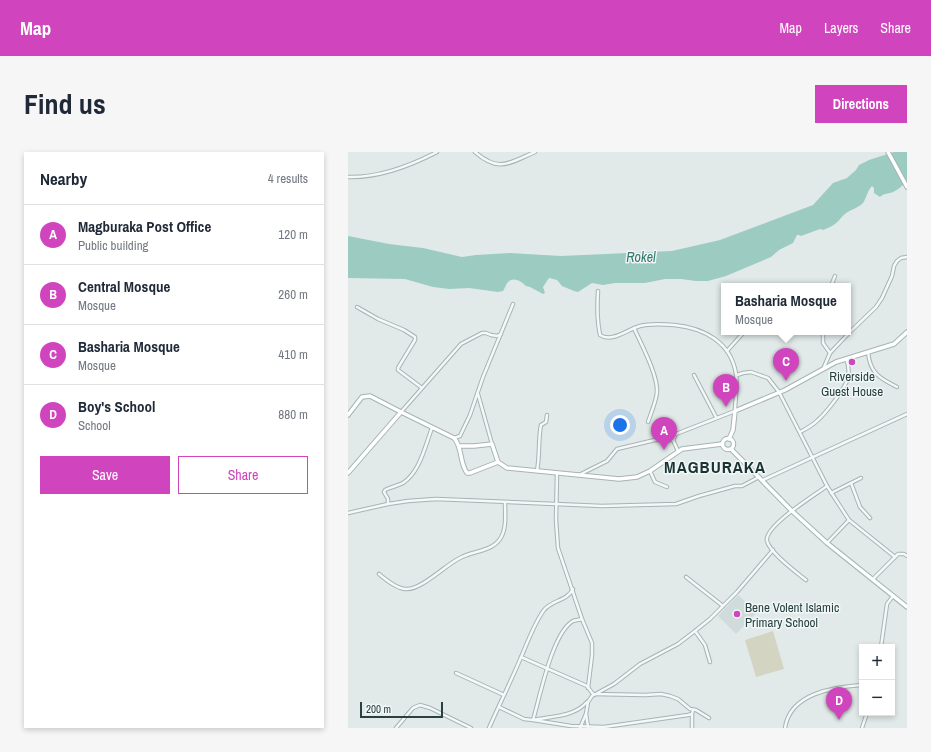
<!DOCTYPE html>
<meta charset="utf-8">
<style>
:root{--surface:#fff;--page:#f6f6f7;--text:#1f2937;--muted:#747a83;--line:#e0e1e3;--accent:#d045bd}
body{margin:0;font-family:"Archivo Narrow",sans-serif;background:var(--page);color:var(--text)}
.controls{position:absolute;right:12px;bottom:12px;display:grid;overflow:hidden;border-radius:0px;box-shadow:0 2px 6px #0003}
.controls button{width:36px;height:36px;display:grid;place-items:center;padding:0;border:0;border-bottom:1px solid var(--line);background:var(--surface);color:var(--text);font:20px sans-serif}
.scale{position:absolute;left:12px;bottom:10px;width:83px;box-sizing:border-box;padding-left:4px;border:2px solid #294240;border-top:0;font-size:11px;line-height:14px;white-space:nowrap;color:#294240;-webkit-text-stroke:3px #f1f7f7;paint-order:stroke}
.you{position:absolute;left:272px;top:273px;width:14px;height:14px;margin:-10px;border:3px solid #fff;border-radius:50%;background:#1a73e8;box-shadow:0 0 0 6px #1a73e833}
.badge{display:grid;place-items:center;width:26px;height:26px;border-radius:50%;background:var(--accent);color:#fff;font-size:13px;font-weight:700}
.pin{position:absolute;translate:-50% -33px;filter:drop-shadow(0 1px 2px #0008)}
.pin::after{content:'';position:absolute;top:21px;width:14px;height:12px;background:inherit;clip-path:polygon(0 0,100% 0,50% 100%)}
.popup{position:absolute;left:373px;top:131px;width:130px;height:52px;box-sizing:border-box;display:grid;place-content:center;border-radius:0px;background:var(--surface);filter:drop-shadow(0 1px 3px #0005);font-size:13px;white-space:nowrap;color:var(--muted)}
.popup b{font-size:15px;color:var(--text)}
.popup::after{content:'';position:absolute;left:50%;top:100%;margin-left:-8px;border:8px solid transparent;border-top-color:var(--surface)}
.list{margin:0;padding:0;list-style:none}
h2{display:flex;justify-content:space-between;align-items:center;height:52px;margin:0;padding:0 16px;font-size:17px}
h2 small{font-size:13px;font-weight:400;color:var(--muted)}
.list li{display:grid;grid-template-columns:26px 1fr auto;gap:12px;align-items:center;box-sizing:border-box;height:60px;padding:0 16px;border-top:1px solid var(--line)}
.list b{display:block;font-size:15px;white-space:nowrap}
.list p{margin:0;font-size:13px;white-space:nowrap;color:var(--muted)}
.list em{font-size:13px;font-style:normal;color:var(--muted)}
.actions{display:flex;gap:8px;padding:12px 16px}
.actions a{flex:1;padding:9px 0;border:1px solid var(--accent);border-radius:0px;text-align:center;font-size:14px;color:var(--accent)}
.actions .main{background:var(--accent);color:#fff}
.map{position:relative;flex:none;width:559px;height:576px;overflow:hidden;border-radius:0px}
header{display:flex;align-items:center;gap:24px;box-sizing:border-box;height:56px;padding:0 20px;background:var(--accent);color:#fff}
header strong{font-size:19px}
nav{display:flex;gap:22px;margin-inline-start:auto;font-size:14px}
.intro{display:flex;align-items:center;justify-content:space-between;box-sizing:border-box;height:96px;padding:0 24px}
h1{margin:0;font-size:28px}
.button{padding:10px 18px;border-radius:0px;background:var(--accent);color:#fff;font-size:14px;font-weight:700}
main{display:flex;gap:24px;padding:0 24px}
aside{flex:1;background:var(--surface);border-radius:0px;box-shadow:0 2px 6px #0003}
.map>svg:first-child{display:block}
.built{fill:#cfdcdb}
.garden{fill:#d3d4c2}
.water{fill:#9ccbc2}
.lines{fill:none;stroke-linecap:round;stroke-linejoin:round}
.street-casing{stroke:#a6b4b3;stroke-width:4.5}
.secondary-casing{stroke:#a6b4b3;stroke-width:5.5}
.street{stroke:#f4f8f8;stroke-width:2.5}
.secondary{stroke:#fff;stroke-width:3.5}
.poi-dot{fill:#d045bd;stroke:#f1f7f7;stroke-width:1.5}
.labels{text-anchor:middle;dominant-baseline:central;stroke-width:3;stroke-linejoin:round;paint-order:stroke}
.poi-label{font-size:13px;fill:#294240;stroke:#f1f7f7}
.water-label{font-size:14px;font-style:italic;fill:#32776c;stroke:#f1f7f7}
.district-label{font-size:17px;font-weight:bold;letter-spacing:1px;fill:#1b3332;stroke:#f1f7f7}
</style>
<header>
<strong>Map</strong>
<nav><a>Map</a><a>Layers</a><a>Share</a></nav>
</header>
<div class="intro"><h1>Find us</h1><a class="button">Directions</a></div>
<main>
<aside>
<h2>Nearby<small>4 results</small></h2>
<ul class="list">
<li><span class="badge">A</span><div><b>Magburaka Post Office</b><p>Public building</p></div><em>120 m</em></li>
<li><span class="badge">B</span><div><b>Central Mosque</b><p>Mosque</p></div><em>260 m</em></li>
<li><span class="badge">C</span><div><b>Basharia Mosque</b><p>Mosque</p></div><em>410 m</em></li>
<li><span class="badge">D</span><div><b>Boy's School</b><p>School</p></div><em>880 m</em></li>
</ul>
<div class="actions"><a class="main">Save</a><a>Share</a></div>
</aside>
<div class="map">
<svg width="559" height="576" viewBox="0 0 559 576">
<rect width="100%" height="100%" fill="#e1eae9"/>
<!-- built -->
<polygon class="built" points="390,443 409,460 388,482 370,464"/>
<!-- garden -->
<polygon class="garden" points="425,479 436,517 408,525 397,488"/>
<!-- water -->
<path class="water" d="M546,0H559V29C555,33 550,38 545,40C540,42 536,41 532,45L526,41V36L524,34C519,39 519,45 515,51C510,56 504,57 498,61C494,64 491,69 487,72C483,75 479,76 475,78L472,77L453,84L451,83H449L445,91L431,98L423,105L378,124L360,129H348L333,127H317L297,131H267L255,133L244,131L230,140L226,139L214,134L209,128L201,126L195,135L197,141L195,142L182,135L178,134C174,130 166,124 160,130C158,132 157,136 155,139L150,140L121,136L101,137L85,135L57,127L0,126V84L41,92L75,96L114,105L128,103L162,101L213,104L324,99L372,88L465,53L485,31L499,26L508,18L511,13L521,8Z"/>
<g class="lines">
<defs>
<g id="street">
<path d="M127,0C151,21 161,11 187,0"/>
<path d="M0,25C31,26 62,14 89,0"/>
<polyline points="483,134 487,124"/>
<path d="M250,139C249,154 249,169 252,183C264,191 280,177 292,174C303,171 315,172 326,173C356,176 383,190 388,222C390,233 387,249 387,259L328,282L325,288"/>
<polyline points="9,155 30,167 56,178 67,185 67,188 50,216 50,218 74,236"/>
<path d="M286,176C293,192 310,223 309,240C308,250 303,261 300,270"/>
<polyline points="475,180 475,191 482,201"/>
<polyline points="379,199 396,180"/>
<path d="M520,200C522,221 531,226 549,235"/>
<polyline points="476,215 482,201 502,180 528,155 534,146 544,124 546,114 549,109 553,106 559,105"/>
<polyline points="346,223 368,265"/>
<polyline points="389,223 395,221 403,220 420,226 431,240 479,334 501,368 547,405"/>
<polyline points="130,242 144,292"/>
<polyline points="53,260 113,192 134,181 138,181 143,183 149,184 153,182"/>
<path d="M452,280C458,277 465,273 470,268C478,261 494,240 498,231C502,225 501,213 498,207"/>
<polyline points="106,286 112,284 122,263 135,225 165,152"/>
<path d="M189,319C192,303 190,288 193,273L198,270L199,263"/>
<polyline points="302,319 307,330 319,335"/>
<polyline points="209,321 208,368 210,396 234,467 244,491 244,503 240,536"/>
<polyline points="231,323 259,309 269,297 307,288 325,288 330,299"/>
<polyline points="415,328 559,262"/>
<polyline points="503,331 512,355 522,366"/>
<polyline points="483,341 513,326"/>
<path d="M40,352V347L36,340L37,338C43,335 49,334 55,331C72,320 77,294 84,276"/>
<polyline points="0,361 40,352 60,349 88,347 254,354 328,352 351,344 387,334 394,334 411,325"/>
<polyline points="479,391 501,368"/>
<path d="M31,422C38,428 49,437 58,437C74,438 99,411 114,405C126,399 144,399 152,387C159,377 157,362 157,351"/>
<polyline points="338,425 375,454"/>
<polyline points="525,427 550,402 556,402 559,404"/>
<path d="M458,428C448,420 422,401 419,389C416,374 467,343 479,334"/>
<polyline points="347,479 357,493 362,510"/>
<polyline points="533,495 539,452 545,444"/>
<polyline points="173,505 239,534 245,542 297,543 313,542 322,544 330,547 342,557 348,558 361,566"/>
<polyline points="108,521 156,543"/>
<path d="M239,550C226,565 204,564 185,568L223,574L256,575L340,563L344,562L345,558"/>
<path d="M151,555L176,567L185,568C192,545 204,481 225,469C227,468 231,468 234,467"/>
<polyline points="238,562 240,575"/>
<polyline points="344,563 344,576"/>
<polyline points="48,576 65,556 72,553 82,556 123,576"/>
<path d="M141,576C152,551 164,527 174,503C180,489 187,470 196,458C204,448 219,449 225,437"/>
<polyline points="232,576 238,562 240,550 244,544 266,532 292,512 330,492 347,479 362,467 389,440 425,398"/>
<path d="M437,576C442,541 486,535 514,533"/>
<polyline points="514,576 519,561"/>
</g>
<g id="secondary">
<polyline points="540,0 559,35"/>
<polyline points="0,263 14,245 22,244 53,260"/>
<circle cx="380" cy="292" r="5.5"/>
<polyline points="381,287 385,278 387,259 437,238 488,210 546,192 559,180"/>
<polyline points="111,294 126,294 144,292 150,310 159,316 271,327 289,325 302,319 334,297 374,292"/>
<polyline points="383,297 444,359 479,391 559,455"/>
<path d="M0,321L53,260L106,286C115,296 111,310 119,321H122L150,310"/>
</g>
</defs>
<!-- street casing -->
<use href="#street" class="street-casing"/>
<!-- secondary casing -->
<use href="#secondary" class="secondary-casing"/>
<!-- street -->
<use href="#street" class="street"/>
<!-- secondary -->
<use href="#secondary" class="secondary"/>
</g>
<!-- markers -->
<g class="poi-dot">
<circle cx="504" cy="210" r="4"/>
<circle cx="389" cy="462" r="4"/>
</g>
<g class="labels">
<!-- poi labels -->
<g class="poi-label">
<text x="504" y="224">Riverside<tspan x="504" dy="15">Guest House</tspan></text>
<text x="397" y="455" text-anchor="start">Bene Volent Islamic<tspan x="397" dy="15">Primary School</tspan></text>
</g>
<!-- water labels -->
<g class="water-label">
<text x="293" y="105">Rokel</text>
</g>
<!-- district labels -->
<g class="district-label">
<text x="367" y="314">MAGBURAKA</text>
</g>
</g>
</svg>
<div class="controls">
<button>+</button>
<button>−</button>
</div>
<div class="scale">200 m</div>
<div class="you"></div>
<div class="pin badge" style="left:316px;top:298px">A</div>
<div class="pin badge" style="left:378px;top:255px">B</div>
<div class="pin badge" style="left:438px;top:229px">C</div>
<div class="popup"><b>Basharia Mosque</b>Mosque</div>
<div class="pin badge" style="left:491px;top:568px">D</div>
</div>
</main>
